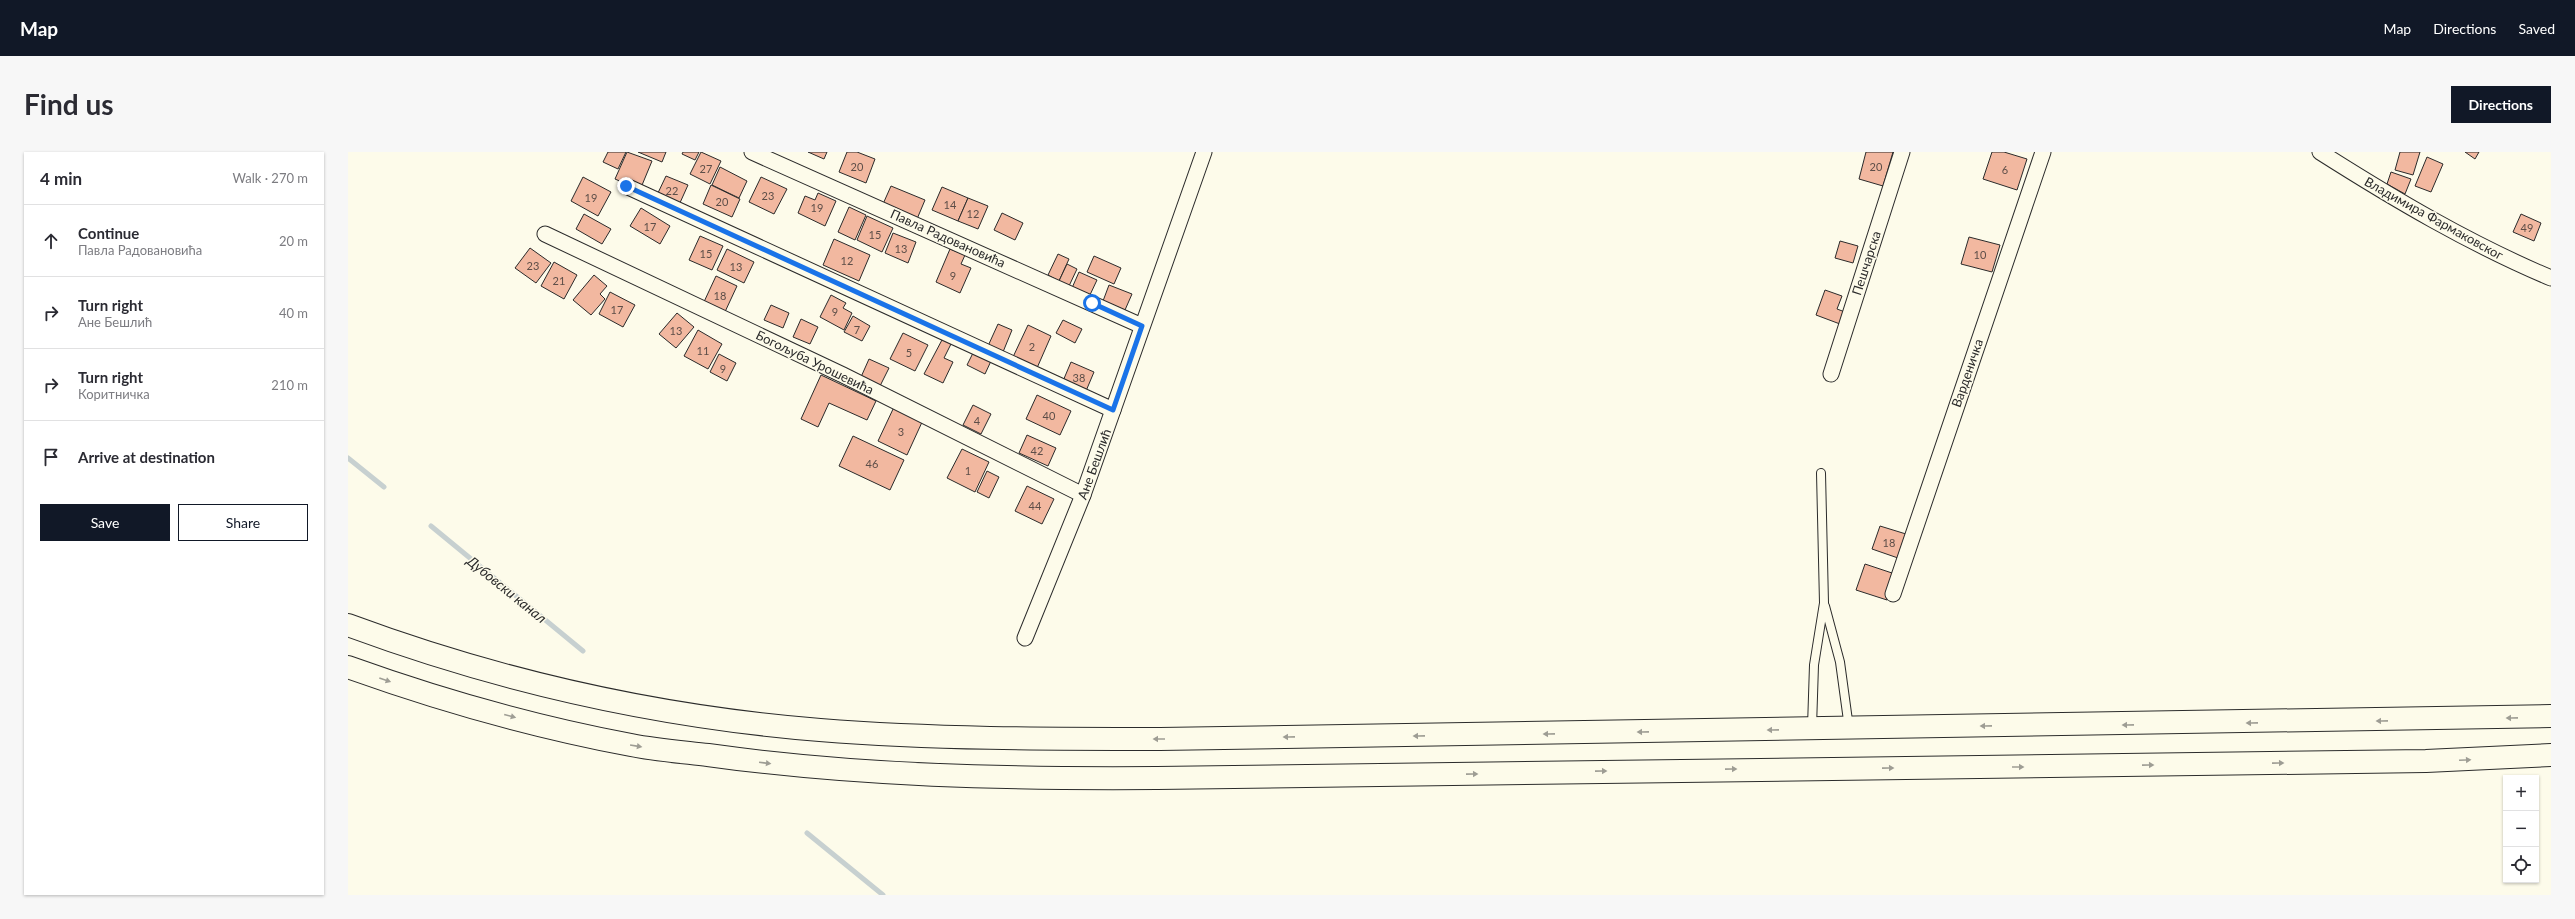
<!DOCTYPE html>
<meta charset="utf-8">
<style>
:root{--surface:#fff;--page:#f7f7f7;--text:#2b2b33;--muted:#7c7c81;--line:#e1e1e2;--accent:#111827}
body{margin:0;font-family:Lato,sans-serif;background:var(--page);color:var(--text)}
.controls{position:absolute;right:12px;bottom:12px;display:grid;overflow:hidden;border-radius:0px;box-shadow:0 1px 3px #0004}
.controls button{width:36px;height:36px;display:grid;place-items:center;padding:0;border:0;border-bottom:1px solid var(--line);background:var(--surface);color:var(--text);font:20px sans-serif}
.stop{position:absolute;width:12px;height:12px;margin:-9px;border:3px solid #1a73e8;border-radius:50%;background:#fff}
.stop.end{background:#1a73e8;border-color:#fff;box-shadow:0 1px 4px #0008}
.list{margin:0;padding:0;list-style:none}
h2{display:flex;justify-content:space-between;align-items:center;height:52px;margin:0;padding:0 16px;font-size:17px}
h2 small{font-size:13px;font-weight:400;color:var(--muted)}
.list li{display:grid;grid-template-columns:26px 1fr auto;gap:12px;align-items:center;box-sizing:border-box;height:72px;padding:0 16px;border-top:1px solid var(--line)}
.list b{display:block;font-size:15px;white-space:nowrap}
.list p{margin:0;font-size:13px;white-space:nowrap;color:var(--muted)}
.list em{font-size:13px;font-style:normal;color:var(--muted)}
.actions{display:flex;gap:8px;padding:12px 16px}
.actions a{flex:1;padding:9px 0;border:1px solid var(--accent);border-radius:0px;text-align:center;font-size:14px;color:var(--accent)}
.actions .main{background:var(--accent);color:#fff}
.icon{flex:none;width:22px;height:22px;fill:none;stroke:currentColor;stroke-width:2;stroke-linecap:round;stroke-linejoin:round}
.map{position:relative;flex:none;width:2203px;height:743px;overflow:hidden;border-radius:0px}
header{display:flex;align-items:center;gap:24px;box-sizing:border-box;height:56px;padding:0 20px;background:var(--accent);color:#fff}
header strong{font-size:19px}
nav{display:flex;gap:22px;margin-inline-start:auto;font-size:14px}
.intro{display:flex;align-items:center;justify-content:space-between;box-sizing:border-box;height:96px;padding:0 24px}
h1{margin:0;font-size:28px}
.button{padding:10px 18px;border-radius:0px;background:var(--accent);color:#fff;font-size:14px;font-weight:700}
main{display:flex;gap:24px;padding:0 24px}
aside{flex:1;background:var(--surface);border-radius:0px;box-shadow:0 1px 3px #0004}
.map>svg:first-child{display:block}
.lines{fill:none;stroke-linecap:round;stroke-linejoin:round}
.stream{stroke:#c7d0d0;stroke-width:5}
.building{fill:#f2b8a0;stroke:#2b2b2b}
.service-casing{stroke:#2b2b2b;stroke-width:10}
.minor-casing{stroke:#2b2b2b;stroke-width:17}
.trunk-casing{stroke:#2b2b2b;stroke-width:24}
.service{stroke:#fdfbea;stroke-width:8}
.minor{stroke:#fdfbea;stroke-width:15}
.trunk{stroke:#fdfbea;stroke-width:22}
.oneway{fill:#9e9d94}
.route{stroke:#1a73e8;stroke-width:5}
.labels{text-anchor:middle;dominant-baseline:central;stroke-width:3;stroke-linejoin:round;paint-order:stroke}
.number-label{font-size:11px;fill:#5d4e48}
.street-label{font-size:13px;fill:#2b2b2b;stroke:#fdfbea}
.water-label{font-size:14px;font-style:italic;fill:#2b2b2b;stroke:#fdfbea}
</style>
<header>
<strong>Map</strong>
<nav><a>Map</a><a>Directions</a><a>Saved</a></nav>
</header>
<div class="intro"><h1>Find us</h1><a class="button">Directions</a></div>
<main>
<aside>
<h2>4 min<small>Walk · 270 m</small></h2>
<ul class="list">
<li><svg class="icon" aria-label="ahead" viewBox="0 0 24 24"><path d="M12 20V5M6 11l6-6 6 6"/></svg><div><b>Continue</b><p>Павла Радовановића</p></div><em>20 m</em></li>
<li><svg class="icon" aria-label="right" viewBox="0 0 24 24"><path d="M7 20v-9h11M14 6l5 5-5 5"/></svg><div><b>Turn right</b><p>Ане Бешлић</p></div><em>40 m</em></li>
<li><svg class="icon" aria-label="right" viewBox="0 0 24 24"><path d="M7 20v-9h11M14 6l5 5-5 5"/></svg><div><b>Turn right</b><p>Коритничка</p></div><em>210 m</em></li>
<li><svg class="icon" aria-label="arrive" viewBox="0 0 24 24"><path d="M6 21V4h12l-3 4 3 4H6"/></svg><div><b>Arrive at destination</b></div></li>
</ul>
<div class="actions"><a class="main">Save</a><a>Share</a></div>
</aside>
<div class="map">
<svg width="2203" height="743" viewBox="0 0 2203 743">
<rect width="100%" height="100%" fill="#fdfbea"/>
<g class="lines">
<!-- stream -->
<g class="stream">
<polyline points="0,306 36,335"/>
<polyline points="83,374 235,499"/>
<polyline points="459,681 535,743"/>
</g>
</g>
<!-- building -->
<g class="building">
<polygon points="260,0 278,0 270,17 255,10"/>
<polygon points="279,0 304,9 292,38 267,27"/>
<polygon points="290,0 318,0 314,10"/>
<polygon points="335,0 351,0 347,8 334,2"/>
<polygon points="353,0 373,9 362,32 342,22"/>
<polygon points="460,0 479,0 476,7"/>
<polygon points="499,0 509,0 527,7 518,31 491,20"/>
<polygon points="1518,0 1545,0 1535,34 1511,27"/>
<polygon points="1644,0 1656,0 1679,7 1669,38 1635,27"/>
<polygon points="2052,0 2072,0 2065,23 2047,18"/>
<polygon points="2117,0 2131,0 2127,7"/>
<polygon points="2079,5 2095,12 2083,40 2067,34"/>
<polygon points="372,15 399,29 391,46 364,33"/>
<polygon points="2043,20 2063,27 2057,42 2039,32"/>
<polygon points="318,24 340,33 331,53 309,43"/>
<polygon points="235,25 263,40 250,64 223,49"/>
<polygon points="413,25 439,37 426,62 401,50"/>
<polygon points="363,33 392,47 384,65 355,52"/>
<polygon points="543,34 577,48 569,67 535,52"/>
<polygon points="594,35 620,46 610,69 584,58"/>
<polygon points="470,41 488,49 477,74 450,61 457,44 467,48"/>
<polygon points="620,46 640,54 630,77 610,69"/>
<polygon points="501,55 518,63 507,88 490,80"/>
<polygon points="293,56 322,74 312,92 282,74"/>
<polygon points="654,61 675,71 667,88 646,78"/>
<polygon points="236,62 263,77 254,92 228,77"/>
<polygon points="2173,62 2193,71 2186,89 2165,80"/>
<polygon points="519,64 545,76 534,100 509,88"/>
<polygon points="545,81 568,90 560,111 537,101"/>
<polygon points="352,84 375,94 364,118 341,108"/>
<polygon points="1621,85 1652,93 1644,120 1613,112"/>
<polygon points="486,87 522,103 511,129 475,113"/>
<polygon points="1492,89 1510,94 1505,111 1487,106"/>
<polygon points="182,96 203,111 188,131 167,116"/>
<polygon points="379,97 406,110 396,131 369,118"/>
<polygon points="602,97 617,103 613,112 623,116 612,141 588,130"/>
<polygon points="710,102 721,107 711,129 700,123"/>
<polygon points="746,104 773,116 766,132 739,120"/>
<polygon points="206,110 229,123 216,147 193,134"/>
<polygon points="719,112 729,117 721,134 711,129"/>
<polygon points="731,120 749,128 741,145 724,136"/>
<polygon points="246,123 259,134 252,142 257,147 243,163 225,148"/>
<polygon points="368,124 389,134 376,162 355,152"/>
<polygon points="761,133 784,142 777,158 755,149"/>
<polygon points="1477,138 1494,144 1489,157 1497,160 1492,172 1468,163"/>
<polygon points="262,140 287,153 275,175 251,162"/>
<polygon points="483,143 498,151 495,156 504,161 496,178 472,165"/>
<polygon points="423,153 441,161 435,176 416,168"/>
<polygon points="329,161 346,175 328,196 311,182"/>
<polygon points="505,164 522,174 514,189 496,180"/>
<polygon points="453,167 470,175 462,192 445,185"/>
<polygon points="715,168 734,177 727,191 708,181"/>
<polygon points="650,172 664,178 655,200 640,194"/>
<polygon points="680,173 703,184 689,216 665,205"/>
<polygon points="350,178 374,192 360,217 336,204"/>
<polygon points="555,181 580,193 567,219 542,207"/>
<polygon points="595,186 604,190 596,206 605,210 595,231 576,222"/>
<polygon points="625,201 643,209 637,222 619,213"/>
<polygon points="371,202 388,211 379,229 362,220"/>
<polygon points="521,207 541,216 532,234 513,225"/>
<polygon points="723,210 746,220 738,239 715,229"/>
<polygon points="473,223 528,249 519,268 481,251 470,275 453,267"/>
<polygon points="689,243 723,259 712,283 678,267"/>
<polygon points="625,253 643,262 633,282 615,273"/>
<polygon points="546,255 575,268 559,303 530,289"/>
<polygon points="679,283 708,296 700,314 671,301"/>
<polygon points="505,284 556,308 542,338 491,314"/>
<polygon points="614,297 641,310 627,340 599,326"/>
<polygon points="639,319 651,325 641,346 629,340"/>
<polygon points="679,334 706,347 694,372 667,359"/>
<polygon points="1532,374 1558,382 1550,406 1524,397"/>
<polygon points="1517,412 1547,422 1539,448 1508,438"/>
</g>
<g class="lines">
<defs>
<g id="service">
<polyline points="1477,454 1492,510 1501,576"/>
<polyline points="1464,575 1466,513 1476,451 1473,321"/>
</g>
<g id="minor">
<polyline points="404,0 794,174"/>
<path d="M1972,0C2046,47 2122,92 2203,126"/>
<polyline points="278,34 765,258"/>
<polyline points="197,82 495,223 735,343"/>
<polyline points="1483,222 1554,0"/>
<polyline points="1545,442 1695,0"/>
<polyline points="677,486 735,343 856,0"/>
</g>
<g id="trunk">
<path d="M0,473C151,529 312,565 472,578C585,587 699,587 812,587L2203,564"/>
<path d="M0,515C92,548 187,575 283,593C308,598 334,600 360,603C510,624 659,627 809,626L2078,609L2203,603"/>
</g>
</defs>
<!-- service casing -->
<use href="#service" class="service-casing"/>
<!-- minor casing -->
<use href="#minor" class="minor-casing"/>
<!-- trunk casing -->
<use href="#trunk" class="trunk-casing"/>
<!-- service -->
<use href="#service" class="service"/>
<!-- minor -->
<use href="#minor" class="minor"/>
<!-- trunk -->
<use href="#trunk" class="trunk"/>
</g>
<!-- one-way arrows -->
<defs><path id="oneway-solid" d="M-6-.8H1V-3.2L6.5 0L1 3.2V.8H-6Z"/></defs>
<g class="oneway">
<use href="#oneway-solid" transform="translate(37 528) rotate(19)"/>
<use href="#oneway-solid" transform="translate(162 564) rotate(15)"/>
<use href="#oneway-solid" transform="translate(2164 566) rotate(179)"/>
<use href="#oneway-solid" transform="translate(2034 569) rotate(179)"/>
<use href="#oneway-solid" transform="translate(1904 571) rotate(179)"/>
<use href="#oneway-solid" transform="translate(1780 573) rotate(179)"/>
<use href="#oneway-solid" transform="translate(1638 574) rotate(179)"/>
<use href="#oneway-solid" transform="translate(1425 578) rotate(179)"/>
<use href="#oneway-solid" transform="translate(1295 580) rotate(179)"/>
<use href="#oneway-solid" transform="translate(1201 582) rotate(179)"/>
<use href="#oneway-solid" transform="translate(1071 584) rotate(179)"/>
<use href="#oneway-solid" transform="translate(941 585) rotate(179)"/>
<use href="#oneway-solid" transform="translate(811 587) rotate(180)"/>
<use href="#oneway-solid" transform="translate(288 594) rotate(9)"/>
<use href="#oneway-solid" transform="translate(2117 608) rotate(-3)"/>
<use href="#oneway-solid" transform="translate(417 611) rotate(7)"/>
<use href="#oneway-solid" transform="translate(1930 611) rotate(-1)"/>
<use href="#oneway-solid" transform="translate(1800 613) rotate(-1)"/>
<use href="#oneway-solid" transform="translate(1670 615)"/>
<use href="#oneway-solid" transform="translate(1540 616) rotate(-1)"/>
<use href="#oneway-solid" transform="translate(1383 617) rotate(-1)"/>
<use href="#oneway-solid" transform="translate(1253 619) rotate(-1)"/>
<use href="#oneway-solid" transform="translate(1124 622) rotate(-1)"/>
</g>
<g class="lines">
<!-- route -->
<polyline class="route" points="278,34 765,258 794,174 744,151"/>
</g>
<g class="labels">
<!-- number labels -->
<g class="number-label">
<text x="509" y="14">20</text>
<text x="1528" y="14">20</text>
<text x="358" y="16">27</text>
<text x="1657" y="17">6</text>
<text x="324" y="38">22</text>
<text x="420" y="43">23</text>
<text x="243" y="45">19</text>
<text x="374" y="49">20</text>
<text x="602" y="52">14</text>
<text x="469" y="55">19</text>
<text x="625" y="61">12</text>
<text x="302" y="74">17</text>
<text x="2179" y="75">49</text>
<text x="527" y="82">15</text>
<text x="553" y="96">13</text>
<text x="358" y="101">15</text>
<text x="1632" y="102">10</text>
<text x="499" y="108">12</text>
<text x="185" y="113">23</text>
<text x="388" y="114">13</text>
<text x="605" y="123">9</text>
<text x="211" y="128">21</text>
<text x="372" y="143">18</text>
<text x="269" y="157">17</text>
<text x="487" y="159">9</text>
<text x="509" y="177">7</text>
<text x="328" y="178">13</text>
<text x="684" y="194">2</text>
<text x="355" y="198">11</text>
<text x="561" y="200">5</text>
<text x="375" y="216">9</text>
<text x="731" y="225">38</text>
<text x="701" y="263">40</text>
<text x="629" y="268">4</text>
<text x="553" y="279">3</text>
<text x="689" y="298">42</text>
<text x="524" y="311">46</text>
<text x="620" y="318">1</text>
<text x="687" y="353">44</text>
<text x="1541" y="390">18</text>
</g>
<!-- street labels -->
<g class="street-label">
<text transform="translate(2086 66) rotate(29)">Владимира Фармаковског</text>
<text transform="translate(600 86) rotate(24)">Павла Радовановића</text>
<text transform="translate(1518 111) rotate(-72)">Пешчарска</text>
<text transform="translate(467 210) rotate(26)">Богољуба Урошевића</text>
<text transform="translate(1619 221) rotate(-71)">Варденичка</text>
<text transform="translate(746 312) rotate(-70)">Ане Бешлић</text>
</g>
<!-- water labels -->
<g class="water-label">
<text transform="translate(159 437) rotate(39)">Дубовски канал</text>
</g>
</g>
</svg>
<div class="controls">
<button>+</button>
<button>−</button>
<button><svg class="icon" aria-label="locate" viewBox="0 0 24 24"><circle cx="12" cy="12" r="6"/><path d="M12 2v4M12 18v4M2 12h4M18 12h4"/></svg></button>
</div>
<div class="stop" style="left:744px;top:151px"></div>
<div class="stop end" style="left:278px;top:34px"></div>
</div>
</main>
